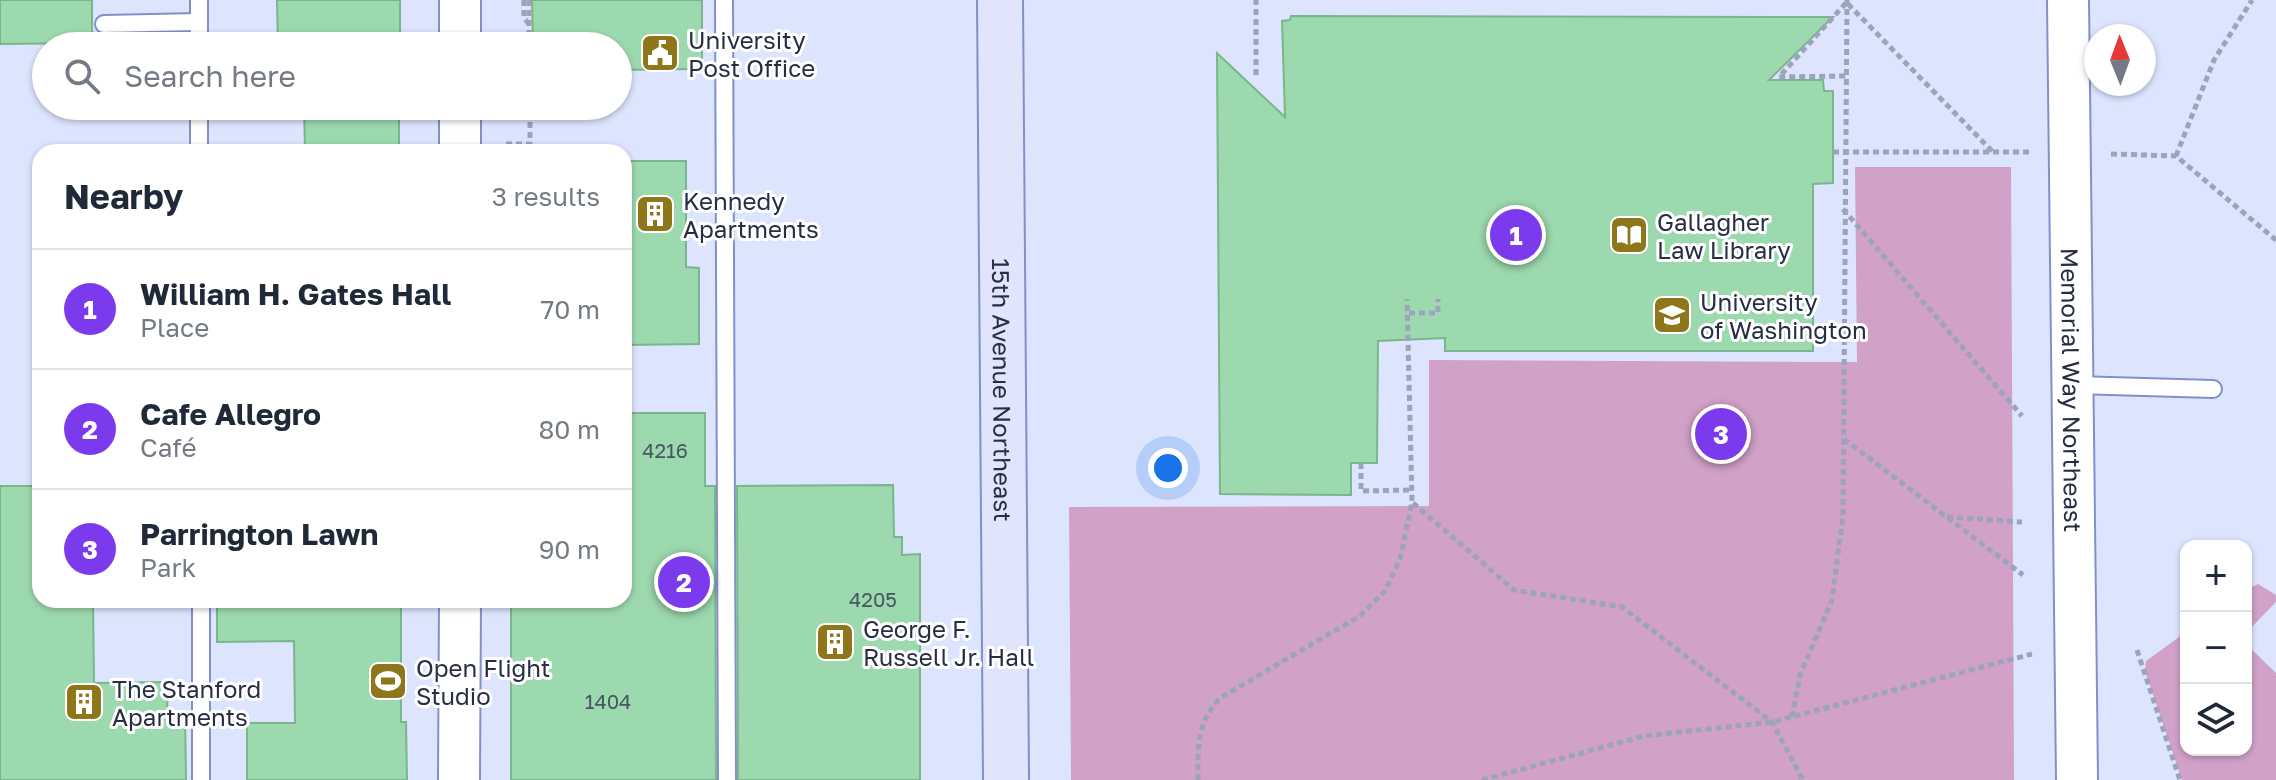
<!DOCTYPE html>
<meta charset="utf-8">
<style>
:root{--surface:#fff;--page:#f6f6f7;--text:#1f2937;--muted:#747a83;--line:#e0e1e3;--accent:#7c3aed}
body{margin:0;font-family:"Golos Text",sans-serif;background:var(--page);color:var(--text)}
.controls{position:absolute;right:24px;bottom:24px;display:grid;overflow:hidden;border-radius:16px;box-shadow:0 2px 6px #0004}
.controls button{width:72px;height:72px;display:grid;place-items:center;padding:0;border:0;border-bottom:2px solid var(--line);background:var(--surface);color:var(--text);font:40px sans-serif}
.compass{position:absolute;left:2084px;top:24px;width:72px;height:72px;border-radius:50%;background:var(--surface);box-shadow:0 2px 6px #0004;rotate:359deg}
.you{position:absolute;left:1168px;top:468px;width:28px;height:28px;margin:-20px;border:6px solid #fff;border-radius:50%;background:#1a73e8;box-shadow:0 0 0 12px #1a73e833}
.badge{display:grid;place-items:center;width:52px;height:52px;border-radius:50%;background:var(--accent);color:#fff;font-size:26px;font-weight:700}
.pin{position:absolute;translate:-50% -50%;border:4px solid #fff;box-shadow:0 2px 8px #0006}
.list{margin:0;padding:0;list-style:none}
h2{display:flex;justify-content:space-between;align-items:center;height:104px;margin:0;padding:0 32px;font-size:34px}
h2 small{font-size:26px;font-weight:400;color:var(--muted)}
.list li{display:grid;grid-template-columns:52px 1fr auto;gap:24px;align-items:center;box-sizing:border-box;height:120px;padding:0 32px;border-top:2px solid var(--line)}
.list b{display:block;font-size:30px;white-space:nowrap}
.list p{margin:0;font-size:26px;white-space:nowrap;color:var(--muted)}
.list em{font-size:26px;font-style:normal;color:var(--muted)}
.icon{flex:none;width:44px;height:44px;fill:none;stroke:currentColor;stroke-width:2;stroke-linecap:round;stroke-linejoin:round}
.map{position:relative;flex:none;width:2276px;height:780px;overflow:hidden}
.search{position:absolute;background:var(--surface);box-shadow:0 2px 6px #0004;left:32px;top:32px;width:600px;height:88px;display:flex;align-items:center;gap:20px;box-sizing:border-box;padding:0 28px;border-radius:44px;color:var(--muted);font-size:30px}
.panel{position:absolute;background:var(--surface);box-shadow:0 2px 6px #0004;left:32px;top:144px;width:600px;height:464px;border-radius:24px}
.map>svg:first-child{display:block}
.green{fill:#d1a1c8}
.building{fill:#9dd9ae;stroke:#7ab58b;stroke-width:2}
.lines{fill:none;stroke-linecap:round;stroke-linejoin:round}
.service-casing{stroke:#8290ca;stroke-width:20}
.tertiary-casing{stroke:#8290ca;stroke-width:44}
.secondary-casing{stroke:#8290ca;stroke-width:48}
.path{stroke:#9ca3bb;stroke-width:5;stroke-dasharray:6 4;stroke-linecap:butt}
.service{stroke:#fff;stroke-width:16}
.tertiary{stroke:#fff;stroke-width:40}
.secondary{stroke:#e0e5fb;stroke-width:44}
.labels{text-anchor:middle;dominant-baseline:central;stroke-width:6;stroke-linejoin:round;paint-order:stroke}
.number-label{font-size:20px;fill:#44585e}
.poi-label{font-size:24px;fill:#272d44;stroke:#fff;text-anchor:start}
.street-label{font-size:24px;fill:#272d44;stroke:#fff}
</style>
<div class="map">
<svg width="2276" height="780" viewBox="0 0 2276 780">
<rect width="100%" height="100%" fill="#dde5fe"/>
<!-- green -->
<g class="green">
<polygon points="1855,167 2011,167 2014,780 1071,780 1069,507 1429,506 1429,360 1857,362"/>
<polygon points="2258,584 2276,595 2276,602 2246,633 2246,590"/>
<polygon points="2186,632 2186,750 2246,750 2246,644 2276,673 2276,780 2182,780 2145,671 2146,661"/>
</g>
<!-- building -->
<g class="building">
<polygon points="0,0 92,0 92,43 0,44"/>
<polygon points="277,0 400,0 400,45 278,46"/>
<polygon points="532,0 702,0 702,59 692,59 692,69 618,70 618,46 533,46"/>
<polygon points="1291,16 1833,17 1769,80 1823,80 1824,91 1833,91 1833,183 1813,184 1813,351 1445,351 1445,338 1378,341 1377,463 1351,463 1351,495 1220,494 1217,53 1285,117 1282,21 1290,20"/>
<polygon points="304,106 399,106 399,152 305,152"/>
<polygon points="624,161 686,161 686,267 699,268 699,344 624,345"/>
<polygon points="624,413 705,413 705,486 715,486 716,780 511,780 511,600 624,600"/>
<polygon points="893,485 894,537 902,537 902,555 920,554 920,780 738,780 737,486"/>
<polygon points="0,486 40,486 40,600 93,600 94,683 168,682 167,712 185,712 186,780 0,780"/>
<polygon points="217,600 401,600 401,722 406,722 407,780 247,780 247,723 295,723 294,641 217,642"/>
</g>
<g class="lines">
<defs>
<g id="service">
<polyline points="199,0 199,46"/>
<polyline points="724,0 727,780"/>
<polyline points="104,24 199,22"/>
<polyline points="199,106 199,152"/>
<polyline points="2075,385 2213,389"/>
<polyline points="201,600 201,780"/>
</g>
<g id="tertiary">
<path id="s1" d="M2068,0L2077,780"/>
<polyline points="460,46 460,0"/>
<polyline points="460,152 460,106"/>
<polyline points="459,780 460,600"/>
</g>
<g id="secondary">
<path id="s2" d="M1000,0L1006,780"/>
</g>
</defs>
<!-- service casing -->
<use href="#service" class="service-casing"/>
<!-- tertiary casing -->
<use href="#tertiary" class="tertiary-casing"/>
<!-- secondary casing -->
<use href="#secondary" class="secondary-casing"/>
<!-- path -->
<g class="path">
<polyline points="524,0 524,18 529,24"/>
<polyline points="529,0 529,46"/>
<polyline points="1846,3 1779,77 1847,76"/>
<polyline points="1848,4 1993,152"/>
<polyline points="1256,75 1256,0"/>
<polyline points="506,144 530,144 530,106"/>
<polyline points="1833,152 2032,152"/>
<polyline points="2111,154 2176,156 2276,240"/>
<polyline points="2176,156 2214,60 2252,0"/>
<polyline points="1843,209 2022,416"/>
<polyline points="1409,313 1438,313 1438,299"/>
<polyline points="1844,439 2023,575"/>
<polyline points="1361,463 1361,491 1412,490"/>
<polyline points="1413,503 1514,590 1622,607 1772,722 1803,780"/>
<polyline points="1947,517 2022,522"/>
<polyline points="2137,650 2180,780"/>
<polyline points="1792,717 1800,675 1832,600 1843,516 1847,0"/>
<path d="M1198,780C1198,748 1196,723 1220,698L1360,616L1385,591L1400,559L1412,502L1407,299"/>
<polyline points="1482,780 1644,736 1772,722 2032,654"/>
</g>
<!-- service -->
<use href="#service" class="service"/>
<!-- tertiary -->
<use href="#tertiary" class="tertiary"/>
<!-- secondary -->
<use href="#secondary" class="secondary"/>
</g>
<!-- icons -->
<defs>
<symbol id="civic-square" viewBox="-11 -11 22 22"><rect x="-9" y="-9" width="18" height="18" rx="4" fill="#8e761a" stroke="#fff"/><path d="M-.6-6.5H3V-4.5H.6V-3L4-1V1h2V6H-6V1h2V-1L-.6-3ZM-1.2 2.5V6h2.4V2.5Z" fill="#fff"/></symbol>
<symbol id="building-square" viewBox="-11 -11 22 22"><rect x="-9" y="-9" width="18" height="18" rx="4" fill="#8e761a" stroke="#fff"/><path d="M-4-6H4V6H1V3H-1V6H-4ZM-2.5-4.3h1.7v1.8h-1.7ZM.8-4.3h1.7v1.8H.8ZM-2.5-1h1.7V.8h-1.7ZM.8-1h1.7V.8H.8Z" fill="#fff"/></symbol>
<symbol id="library-square" viewBox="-11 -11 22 22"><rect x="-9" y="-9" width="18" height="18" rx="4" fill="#8e761a" stroke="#fff"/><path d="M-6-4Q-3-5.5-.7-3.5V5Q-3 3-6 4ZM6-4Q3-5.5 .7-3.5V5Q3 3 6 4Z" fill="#fff"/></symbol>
<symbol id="university-square" viewBox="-11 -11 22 22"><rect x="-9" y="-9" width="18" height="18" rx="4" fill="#8e761a" stroke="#fff"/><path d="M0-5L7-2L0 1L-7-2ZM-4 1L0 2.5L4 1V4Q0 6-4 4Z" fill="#fff"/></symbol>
<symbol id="stadium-square" viewBox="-11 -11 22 22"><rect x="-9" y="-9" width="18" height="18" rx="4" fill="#8e761a" stroke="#fff"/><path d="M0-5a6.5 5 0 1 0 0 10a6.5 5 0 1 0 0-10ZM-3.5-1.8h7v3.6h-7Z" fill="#fff"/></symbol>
</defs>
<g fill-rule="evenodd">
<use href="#civic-square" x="638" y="31" width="44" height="44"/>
<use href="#building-square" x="633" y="192" width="44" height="44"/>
<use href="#library-square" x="1607" y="213" width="44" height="44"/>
<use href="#university-square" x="1650" y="293" width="44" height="44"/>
<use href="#building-square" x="813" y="620" width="44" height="44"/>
<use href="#stadium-square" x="366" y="659" width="44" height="44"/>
<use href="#building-square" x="62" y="680" width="44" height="44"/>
</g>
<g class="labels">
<!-- number labels -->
<g class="number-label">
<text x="665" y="450">4216</text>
<text x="873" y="599">4205</text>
<text x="608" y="701">1404</text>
</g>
<!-- poi labels -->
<g class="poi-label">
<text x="688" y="39">University<tspan x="688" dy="28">Post Office</tspan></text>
<text x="683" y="200">Kennedy<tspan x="683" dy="28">Apartments</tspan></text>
<text x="1657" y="221">Gallagher<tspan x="1657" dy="28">Law Library</tspan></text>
<text x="1700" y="301">University<tspan x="1700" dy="28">of Washington</tspan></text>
<text x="863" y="628">George F.<tspan x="863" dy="28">Russell Jr. Hall</tspan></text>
<text x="416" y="667">Open Flight<tspan x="416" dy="28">Studio</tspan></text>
<text x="112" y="688">The Stanford<tspan x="112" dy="28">Apartments</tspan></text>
</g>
<!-- street labels -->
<g class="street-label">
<text stroke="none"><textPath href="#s2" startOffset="390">15th Avenue Northeast</textPath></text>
<text stroke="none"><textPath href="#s1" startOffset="390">Memorial Way Northeast</textPath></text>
</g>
</g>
</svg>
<div class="controls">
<button>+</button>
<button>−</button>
<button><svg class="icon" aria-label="layers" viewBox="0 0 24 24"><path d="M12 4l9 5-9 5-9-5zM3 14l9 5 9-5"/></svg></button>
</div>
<svg class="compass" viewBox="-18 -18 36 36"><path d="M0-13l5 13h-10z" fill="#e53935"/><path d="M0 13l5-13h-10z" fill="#747a83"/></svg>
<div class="you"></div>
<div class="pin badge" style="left:1516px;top:235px">1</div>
<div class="pin badge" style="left:684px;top:582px">2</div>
<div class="pin badge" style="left:1721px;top:434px">3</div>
<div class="search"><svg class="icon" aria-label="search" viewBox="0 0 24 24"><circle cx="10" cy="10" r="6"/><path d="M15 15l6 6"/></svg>Search here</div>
<section class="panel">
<h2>Nearby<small>3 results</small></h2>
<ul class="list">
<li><span class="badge">1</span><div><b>William H. Gates Hall</b><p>Place</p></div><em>70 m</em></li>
<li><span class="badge">2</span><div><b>Cafe Allegro</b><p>Café</p></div><em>80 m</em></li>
<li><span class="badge">3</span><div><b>Parrington Lawn</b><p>Park</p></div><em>90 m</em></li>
</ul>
</section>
</div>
